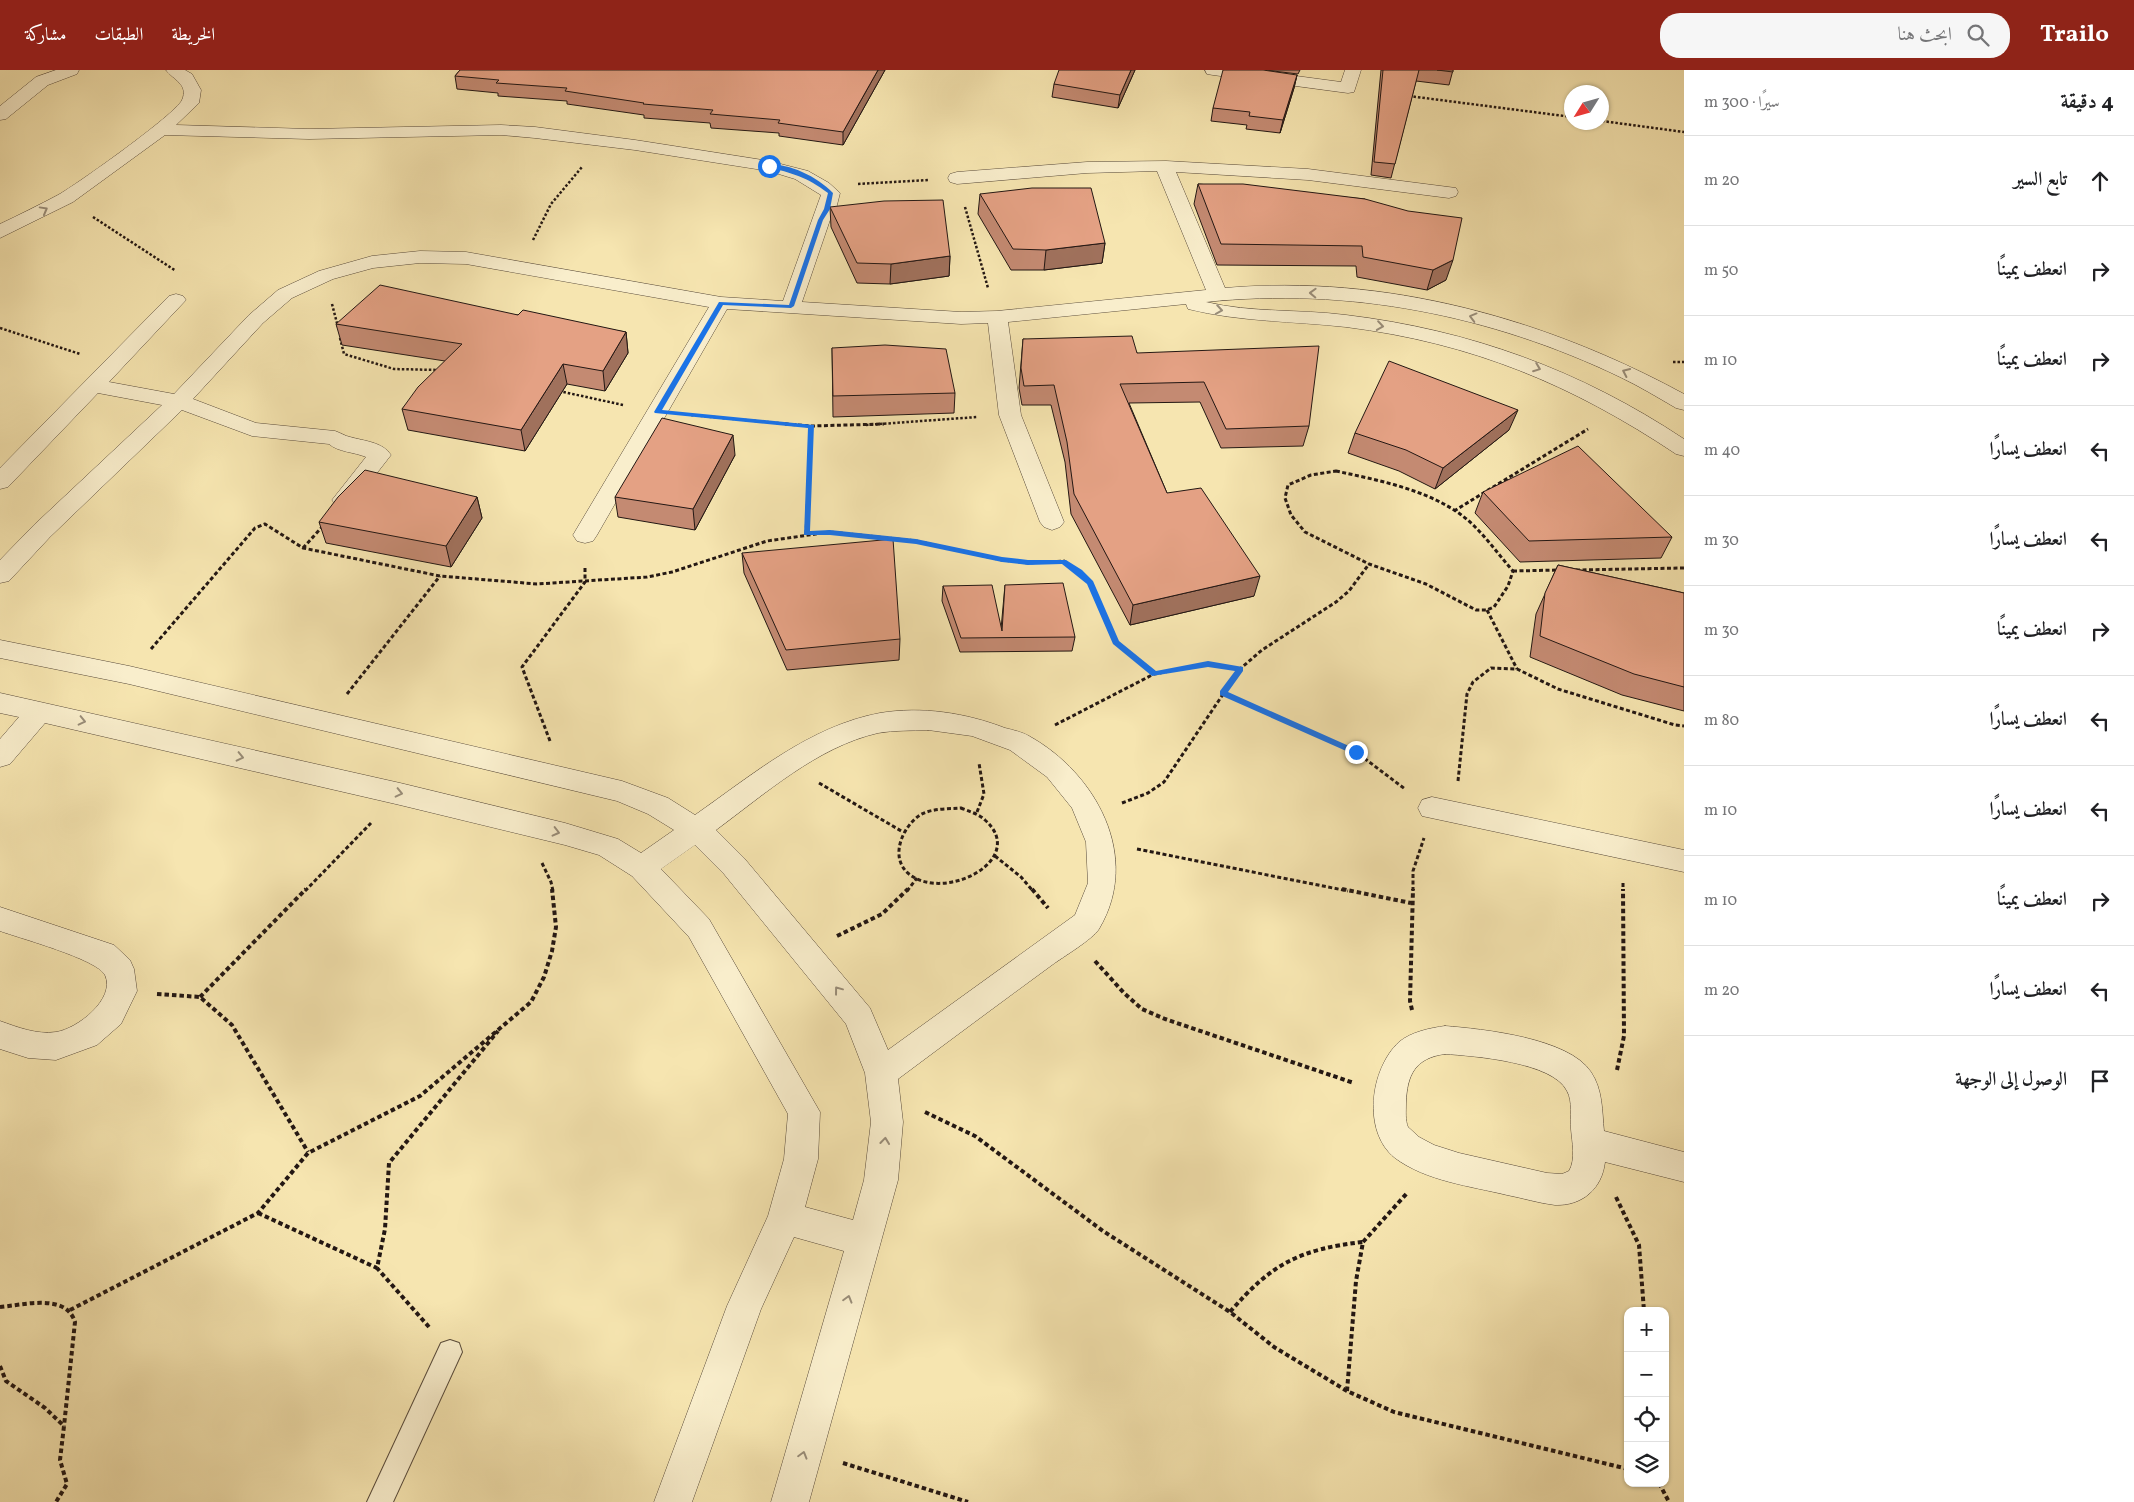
<!DOCTYPE html>
<html lang="ar">
<meta charset="utf-8">
<style>
:root{--surface:#fff;--page:#f6f6f6;--text:#202124;--muted:#757577;--line:#e0e0e0;--accent:#8f2418}
body{margin:0;font-family:Vollkorn,Amiri,serif;background:var(--page);color:var(--text);direction:rtl}
.controls{position:absolute;right:15px;bottom:15px;display:grid;overflow:hidden;border-radius:10px;box-shadow:0 1px 4px #0004}
.controls button{width:45px;height:45px;display:grid;place-items:center;padding:0;border:0;border-bottom:1px solid var(--line);background:var(--surface);color:var(--text);font:25px sans-serif}
.compass{position:absolute;left:1564px;top:15px;width:45px;height:45px;border-radius:50%;background:var(--surface);box-shadow:0 1px 4px #0004;rotate:233deg}
.stop{position:absolute;width:15px;height:15px;margin:-11px;border:4px solid #1a73e8;border-radius:50%;background:#fff}
.stop.end{background:#1a73e8;border-color:#fff;box-shadow:0 1px 5px #0008}
.list{margin:0;padding:0;list-style:none}
h2{display:flex;justify-content:space-between;align-items:center;height:65px;margin:0;padding:0 20px;font-size:21px}
h2 small{font-size:16px;font-weight:400;color:var(--muted)}
.list li{display:grid;grid-template-columns:32px 1fr auto;gap:15px;align-items:center;box-sizing:border-box;height:90px;padding:0 20px;border-top:1px solid var(--line)}
.list b{display:block;font-size:19px;white-space:nowrap}
.list em{font-size:16px;font-style:normal;color:var(--muted)}
.icon{flex:none;width:28px;height:28px;fill:none;stroke:currentColor;stroke-width:2;stroke-linecap:round;stroke-linejoin:round}
.map{position:relative;flex:none;width:1684px;height:1432px;overflow:hidden;direction:ltr}
header{display:flex;align-items:center;gap:30px;box-sizing:border-box;height:70px;padding:0 25px;background:var(--accent);color:#fff}
header strong{font-size:24px}
nav{display:flex;gap:28px;margin-inline-start:auto;font-size:18px}
.search{width:350px;height:45px;background:var(--page);display:flex;align-items:center;gap:12px;box-sizing:border-box;padding:0 18px;border-radius:20px;color:var(--muted);font-size:19px}
main{display:flex}
aside{flex:1;background:var(--surface)}
.map>svg:first-child{display:block}
.lines{fill:none;stroke-linecap:round;stroke-linejoin:round}
.lane-casing{stroke:#584a3a;stroke-width:2}
.street-casing{stroke:#584a3a;stroke-width:1}
.path-far2{stroke:#231713;stroke-width:2.5;stroke-dasharray:2.5 2;stroke-linecap:butt}
.path-far1{stroke:#231713;stroke-width:3;stroke-dasharray:4 2.5;stroke-linecap:butt}
.path{stroke:#231713;stroke-width:4;stroke-dasharray:4.5 3;stroke-linecap:butt}
.lane{fill:#f9eecc;fill-rule:evenodd}
.street{fill:#f9eecc;fill-rule:evenodd}
.wall{fill:#c48a72;stroke:#231713}
.shaded-wall{fill:#a0715c;stroke:#231713}
.building{fill:#e4a184;stroke:#231713}
.oneway{stroke:#998d79}
.route{fill:#1a73e8}
</style>
<header>
<strong>Trailo</strong>
<div class="search"><svg class="icon" aria-label="search" viewBox="0 0 24 24"><circle cx="10" cy="10" r="6"/><path d="M15 15l6 6"/></svg>ابحث هنا</div>
<nav><a>الخريطة</a><a>الطبقات</a><a>مشاركة</a></nav>
</header>
<main>
<aside>
<h2>4 دقيقة<small>سيرًا · 300 m</small></h2>
<ul class="list">
<li><svg class="icon" aria-label="ahead" viewBox="0 0 24 24"><path d="M12 20V5M6 11l6-6 6 6"/></svg><div><b>تابع السير</b></div><em>20 m</em></li>
<li><svg class="icon" aria-label="right" viewBox="0 0 24 24"><path d="M7 20v-9h11M14 6l5 5-5 5"/></svg><div><b>انعطف يمينًا</b></div><em>50 m</em></li>
<li><svg class="icon" aria-label="right" viewBox="0 0 24 24"><path d="M7 20v-9h11M14 6l5 5-5 5"/></svg><div><b>انعطف يمينًا</b></div><em>10 m</em></li>
<li><svg class="icon" aria-label="left" viewBox="0 0 24 24"><path d="M17 20v-9H6M10 6l-5 5 5 5"/></svg><div><b>انعطف يسارًا</b></div><em>40 m</em></li>
<li><svg class="icon" aria-label="left" viewBox="0 0 24 24"><path d="M17 20v-9H6M10 6l-5 5 5 5"/></svg><div><b>انعطف يسارًا</b></div><em>30 m</em></li>
<li><svg class="icon" aria-label="right" viewBox="0 0 24 24"><path d="M7 20v-9h11M14 6l5 5-5 5"/></svg><div><b>انعطف يمينًا</b></div><em>30 m</em></li>
<li><svg class="icon" aria-label="left" viewBox="0 0 24 24"><path d="M17 20v-9H6M10 6l-5 5 5 5"/></svg><div><b>انعطف يسارًا</b></div><em>80 m</em></li>
<li><svg class="icon" aria-label="left" viewBox="0 0 24 24"><path d="M17 20v-9H6M10 6l-5 5 5 5"/></svg><div><b>انعطف يسارًا</b></div><em>10 m</em></li>
<li><svg class="icon" aria-label="right" viewBox="0 0 24 24"><path d="M7 20v-9h11M14 6l5 5-5 5"/></svg><div><b>انعطف يمينًا</b></div><em>10 m</em></li>
<li><svg class="icon" aria-label="left" viewBox="0 0 24 24"><path d="M17 20v-9H6M10 6l-5 5 5 5"/></svg><div><b>انعطف يسارًا</b></div><em>20 m</em></li>
<li><svg class="icon" aria-label="arrive" viewBox="0 0 24 24"><path d="M6 21V4h12l-3 4 3 4H6"/></svg><div><b>الوصول إلى الوجهة</b></div></li>
</ul>
</aside>
<div class="map">
<svg width="1684" height="1432" viewBox="0 0 1684 1432">
<rect width="100%" height="100%" fill="#f6e5b0"/>
<filter id="stains"><feTurbulence type="fractalNoise" baseFrequency=".004" numOctaves="4"/><feColorMatrix values="0 0 0 0 .2 0 0 0 0 .09 0 0 0 0 .02 0 0 0 .5 -.17"/></filter>
<radialGradient id="worn" r=".72"><stop offset=".6" stop-color="#630" stop-opacity="0"/><stop offset="1" stop-color="#630" stop-opacity=".3"/></radialGradient>
<g class="lines">
<defs>
<polygon id="lane" points="450,1270 459,1273 462,1282 393,1432 367,1432 441,1273"/>
<g id="street">
<polygon points="56,0 79,0 77,4 48,15 6,49 0,50 0,36 36,7"/>
<path d="M166,0H185L192,4L201,20L199,33L176,55L309,59L501,55L535,57L635,70L769,91L808,101L829,113L840,123L836,139L830,150L802,232L961,242L997,241L1206,220L1157,101L1087,103L957,114L950,112L948,108L950,104L957,102L1087,92L1166,91L1308,99L1456,118L1458,122L1456,126L1449,128L1308,110L1176,102L1225,218C1385,204 1544,248 1684,324V340L1676,338C1657,327 1639,316 1620,307C1491,245 1348,217 1206,232C1252,243 1299,239 1346,245C1470,260 1580,300 1684,369V386L1676,384C1571,314 1472,273 1346,257C1293,251 1240,252 1188,239L1186,234L1008,252L1021,345L1064,452L1060,457L1052,460L1044,457L1040,452L999,345L988,253L961,254L727,239L597,465L593,471L585,473L577,471L573,465L709,237L466,194L420,193L373,198L333,209L292,228L263,253L193,329L256,353L335,361C341,363 345,366 350,367C364,371 383,372 391,385L352,435L344,438L336,435L332,430L366,387C354,382 338,382 329,374L252,366L182,340L50,467L9,511L0,513V490L34,455L162,335L98,323L8,417L0,419V398L169,226L176,224L183,226L186,230L109,312L174,324L249,245L278,220L319,201L372,186L420,181L466,182L721,227L783,231L821,125L795,109L769,101L635,80L535,68L501,65L309,69L165,65L73,132L0,168V154C19,145 39,135 58,125C76,115 176,44 182,30C189,14 173,10 166,0Z"/>
<polygon points="1205,0 1251,0 1341,12 1345,0 1361,0 1354,22 1348,23 1213,5 1207,4"/>
<path d="M0,570L129,596L622,711L668,728L695,745C752,705 810,656 880,643C922,636 966,643 1005,658C1013,660 1022,662 1029,666C1096,703 1142,787 1099,859C1093,869 1063,887 1052,895C1000,933 949,971 898,1009L903,1052L898,1110L809,1432H771L844,1181L794,1167L761,1239L692,1432H654L727,1236L768,1146L784,1089L788,1044L689,867L632,806L599,785L565,775L400,735L45,653L10,694L0,697V669L19,647L0,643V623L400,713L565,753L618,769L641,783L674,760L648,744L617,731L129,614L0,588ZM928,660L972,666L1010,680L1047,707L1072,738L1086,772L1088,813L1075,845L888,980L870,938L744,788L716,760C765,724 817,677 878,663C894,660 912,661 928,660ZM695,775L724,804L846,954L865,1003L871,1052L864,1110L853,1150L805,1137L818,1089L820,1042L709,849L661,799Z"/>
<polygon points="1432,727 1684,780 1684,802 1422,746 1418,738 1422,730"/>
<path d="M0,837L114,875L130,890L134,899L137,921L121,954L97,975L56,990L28,988L0,979V951C17,957 37,965 56,962C77,959 116,929 105,905C97,889 19,868 0,861Z"/>
<path d="M1445,956C1483,959 1569,968 1591,1002C1603,1020 1602,1041 1604,1061L1684,1082V1112L1605,1092C1602,1119 1582,1136 1555,1135C1538,1133 1523,1128 1507,1125C1470,1116 1426,1111 1395,1088C1362,1062 1370,999 1399,972C1411,962 1430,958 1445,956ZM1445,984C1474,986 1553,992 1567,1021C1573,1032 1570,1047 1571,1059C1572,1072 1576,1089 1569,1101L1562,1104L1547,1103L1459,1083L1434,1075L1419,1067L1408,1057C1405,1050 1406,1041 1406,1033C1407,1005 1415,988 1445,984Z"/>
</g>
</defs>
<!-- lane casing -->
<use href="#lane" class="lane-casing"/>
<!-- street casing -->
<use href="#street" class="street-casing"/>
<!-- path-far2 -->
<g class="path-far2">
<polyline points="1409,26 1572,47"/>
<polyline points="1602,51 1684,62"/>
<polyline points="858,114 929,110"/>
<polyline points="965,137 988,218"/>
<polyline points="93,147 176,201"/>
<polyline points="533,170 551,134 582,97"/>
<polyline points="332,234 338,257"/>
<polyline points="0,258 80,284"/>
<polyline points="340,268 344,284 394,299 439,300"/>
<polyline points="1673,292 1684,292"/>
<polyline points="559,321 623,335"/>
<polyline points="691,345 799,355"/>
<polyline points="866,355 977,347"/>
</g>
<!-- path-far1 -->
<g class="path-far1">
<polyline points="785,354 811,356 884,354"/>
<path d="M1336,401C1377,410 1425,419 1460,444C1481,459 1496,482 1513,501L1508,516L1494,537L1487,540H1476L1426,514L1369,494L1305,462L1291,445L1285,428L1288,415L1311,405Z"/>
<polyline points="1454,441 1588,359"/>
<polyline points="806,464 811,356"/>
<polyline points="303,478 323,456"/>
<polyline points="1576,500 1684,498"/>
<polyline points="1513,501 1560,500"/>
<polyline points="1487,540 1517,599"/>
<polyline points="151,579 255,458 265,454 303,478 440,506 537,514 647,507 672,502 767,471 830,462 916,471 1002,490 1028,493 1064,491 1091,513 1116,572 1154,604"/>
<polyline points="1223,623 1356,682 1405,719"/>
<polyline points="347,624 440,506"/>
<polyline points="1055,655 1154,604 1208,594 1240,599"/>
<polyline points="550,671 522,597 585,512 585,496"/>
<polyline points="1458,711 1467,624 1473,612 1491,598 1517,599 1558,619 1675,655 1684,656"/>
<polyline points="819,713 903,762"/>
<polyline points="1122,733 1148,723 1164,712 1240,599 1262,580 1336,532 1349,521 1369,494"/>
<path d="M961,738C968,741 979,744 985,750C1029,789 945,833 909,804C889,788 902,757 920,745C932,738 948,739 961,738Z"/>
<polyline points="977,742 984,724 979,693"/>
<polyline points="1137,779 1348,821"/>
<polyline points="995,786 1021,807 1033,821"/>
<polyline points="542,793 551,812 553,821"/>
<polyline points="1623,813 1623,821"/>
<polyline points="305,821 371,753"/>
<polyline points="907,821 917,808"/>
<polyline points="1413,821 1413,801 1424,768"/>
</g>
<!-- path -->
<g class="path">
<polyline points="1032,819 1048,838"/>
<polyline points="1342,819 1411,833"/>
<polyline points="837,866 882,844 908,819"/>
<polyline points="1095,891 1124,923 1142,939 1165,949 1354,1013"/>
<polyline points="157,924 200,927 232,955 308,1082"/>
<polyline points="200,927 306,819"/>
<polyline points="1412,940 1410,931 1413,819"/>
<polyline points="1617,1000 1624,966 1623,819"/>
<polyline points="925,1042 975,1066 1103,1161 1230,1242 1274,1277 1347,1321 1394,1342 1628,1399"/>
<polyline points="1616,1127 1639,1175 1644,1241"/>
<polyline points="258,1143 377,1198"/>
<path d="M0,1237C23,1235 66,1223 75,1252L64,1356"/>
<polyline points="70,1240 258,1143 308,1083 420,1026 531,932 544,907 552,881 556,857 552,819"/>
<path d="M1230,1242C1271,1194 1300,1179 1363,1172"/>
<polyline points="429,1257 377,1198 385,1159 389,1093 498,961"/>
<polyline points="0,1296 6,1311 45,1338 64,1356 60,1390 67,1414 56,1432"/>
<polyline points="1347,1321 1356,1211 1363,1172 1408,1122"/>
<polyline points="843,1393 968,1432"/>
<polyline points="1659,1413 1669,1432"/>
</g>
<!-- lane -->
<use href="#lane" class="lane"/>
<!-- street -->
<use href="#street" class="street"/>
</g>
<!-- wall -->
<g class="wall">
<polygon points="460,0 885,0 843,75 779,66 779,63 711,58 710,53 644,48 644,45 567,34 567,31 498,26 498,23 457,19 455,6"/>
<polygon points="1135,0 1118,38 1052,27 1054,14"/>
<polygon points="1265,0 1300,0 1298,4"/>
<polygon points="1381,0 1453,0 1449,15 1416,11 1391,108 1371,105"/>
<polygon points="1297,5 1294,18 1280,63 1246,59 1247,55 1211,51 1213,38"/>
<polygon points="1198,114 1365,129 1446,210 1427,220 1357,207 1356,196 1217,195 1194,134"/>
<polygon points="980,124 1105,173 1102,193 1044,200 1011,200 978,144"/>
<polygon points="830,137 950,186 949,206 890,214 857,213 831,157"/>
<polygon points="518,245 626,262 628,283 605,321 567,314 525,381 408,360 402,339 445,291 342,275 336,254"/>
<polygon points="1023,269 1137,283 1309,356 1303,376 1221,378 1200,332 1129,333 1167,423 1254,526 1130,555 1071,444 1065,392 1051,335 1022,335 1019,318"/>
<polygon points="832,278 955,323 954,343 833,347"/>
<polygon points="1509,360 1435,419 1399,401 1348,383 1355,363"/>
<polygon points="735,385 695,460 618,447 615,427"/>
<polygon points="1483,422 1672,467 1661,488 1520,492 1475,443"/>
<polygon points="477,427 482,448 451,497 326,473 319,452"/>
<polygon points="742,483 900,569 899,590 787,600 744,503"/>
<polygon points="1558,495 1684,523 1684,641 1622,625 1530,587 1536,544"/>
<polygon points="1005,515 1075,567 1072,581 960,582 942,531 943,516 1001,559"/>
</g>
<!-- shaded-wall -->
<g class="shaded-wall">
<polygon points="878,0 885,0 843,75 843,62"/>
<polygon points="1131,0 1135,0 1118,38 1120,25"/>
<polygon points="1297,5 1294,18 1280,63 1283,50"/>
<polygon points="1105,173 1102,193 1044,200 1046,180"/>
<polygon points="950,186 949,206 890,214 891,194"/>
<polygon points="1453,190 1446,210 1427,220 1433,200"/>
<polygon points="626,262 628,283 605,321 603,301"/>
<polygon points="563,294 567,314 525,381 521,360"/>
<polygon points="1518,340 1509,360 1435,419 1443,398"/>
<polygon points="733,365 735,385 695,460 693,439"/>
<polygon points="477,427 482,448 451,497 446,476"/>
<polygon points="1260,506 1254,526 1130,555 1133,535"/>
</g>
<!-- building -->
<g class="building">
<polygon points="460,0 878,0 843,62 778,53 780,50 710,44 713,40 643,34 644,33 565,21 567,18 496,13 499,10 455,6"/>
<polygon points="1059,0 1131,0 1120,25 1054,14"/>
<polygon points="1223,0 1263,0 1297,5 1283,50 1249,46 1250,42 1213,38"/>
<polygon points="1383,0 1419,0 1395,94 1374,92"/>
<polygon points="1437,0 1453,0 1453,2"/>
<polygon points="1198,114 1243,114 1365,129 1408,141 1462,148 1453,190 1433,200 1363,187 1362,176 1221,174"/>
<polygon points="1032,118 1091,118 1105,173 1046,180 1013,179 980,124"/>
<polygon points="943,130 950,186 891,194 857,193 830,137 884,131"/>
<polygon points="380,215 518,245 523,240 626,262 603,301 563,294 521,360 402,339 418,317 462,274 336,254"/>
<polygon points="1132,266 1137,283 1319,276 1309,356 1226,359 1204,312 1120,314 1167,423 1201,418 1260,506 1133,535 1074,424 1067,372 1054,315 1024,316 1021,298 1023,269"/>
<polygon points="885,275 946,279 955,323 833,326 832,278"/>
<polygon points="1389,291 1518,340 1443,398 1406,380 1355,363"/>
<polygon points="662,348 733,365 693,439 615,427"/>
<polygon points="1578,376 1672,467 1529,471 1483,422"/>
<polygon points="365,400 477,427 446,476 319,452 338,427"/>
<polygon points="893,469 900,569 786,580 742,483"/>
<polygon points="1558,495 1684,523 1684,617 1634,604 1540,566 1545,523"/>
<polygon points="1063,513 1075,567 961,568 943,516 992,515 1002,561 1005,515"/>
</g>
<!-- one-way arrows -->
<defs><path id="oneway-chevron" d="M-2-3.5L2.5 0L-2 3.5" fill="none" stroke-width="1.6" stroke-linecap="round" stroke-linejoin="round" transform="scale(1.25)"/></defs>
<g class="oneway">
<use href="#oneway-chevron" transform="translate(44 140) rotate(-29)"/>
<use href="#oneway-chevron" transform="translate(1313 223) rotate(-178)"/>
<use href="#oneway-chevron" transform="translate(1219 240) rotate(9)"/>
<use href="#oneway-chevron" transform="translate(1473 247) rotate(-165)"/>
<use href="#oneway-chevron" transform="translate(1380 256) rotate(8)"/>
<use href="#oneway-chevron" transform="translate(1537 298) rotate(21)"/>
<use href="#oneway-chevron" transform="translate(1626 302) rotate(-155)"/>
<use href="#oneway-chevron" transform="translate(82 651) rotate(13)"/>
<use href="#oneway-chevron" transform="translate(240 687) rotate(13)"/>
<use href="#oneway-chevron" transform="translate(399 723) rotate(13)"/>
<use href="#oneway-chevron" transform="translate(556 762) rotate(14)"/>
<use href="#oneway-chevron" transform="translate(838 920) rotate(-127)"/>
<use href="#oneway-chevron" transform="translate(885 1071) rotate(-84)"/>
<use href="#oneway-chevron" transform="translate(848 1229) rotate(-74)"/>
<use href="#oneway-chevron" transform="translate(803 1385) rotate(-74)"/>
</g>
<!-- route -->
<path class="route" d="M767,94C791,94 816,106 833,123L830,139L823,150L794,236L791,238L723,235L662,340L814,355L810,461L830,460L916,469L1002,487L1028,490H1066L1082,500L1093,511L1119,571L1156,601L1208,591L1243,597V601L1228,622L1358,680V684H1353L1220,625V621L1235,601L1208,597L1152,606L1113,574L1087,514L1062,494L1028,495L1002,492L916,474L830,465H804L808,358L655,343L654,342L719,232L789,235L818,150L824,139L828,123C807,107 792,103 767,97Z"/>
<rect width="100%" height="100%" filter="url(#stains)"/>
<rect width="100%" height="100%" fill="url(#worn)"/>
</svg>
<div class="controls">
<button>+</button>
<button>−</button>
<button><svg class="icon" aria-label="locate" viewBox="0 0 24 24"><circle cx="12" cy="12" r="6"/><path d="M12 2v4M12 18v4M2 12h4M18 12h4"/></svg></button>
<button><svg class="icon" aria-label="layers" viewBox="0 0 24 24"><path d="M12 4l9 5-9 5-9-5zM3 14l9 5 9-5"/></svg></button>
</div>
<svg class="compass" viewBox="-18 -18 36 36"><path d="M0-13l5 13h-10z" fill="#e53935"/><path d="M0 13l5-13h-10z" fill="#757577"/></svg>
<div class="stop" style="left:769px;top:96px"></div>
<div class="stop end" style="left:1356px;top:682px"></div>
</div>
</main>
